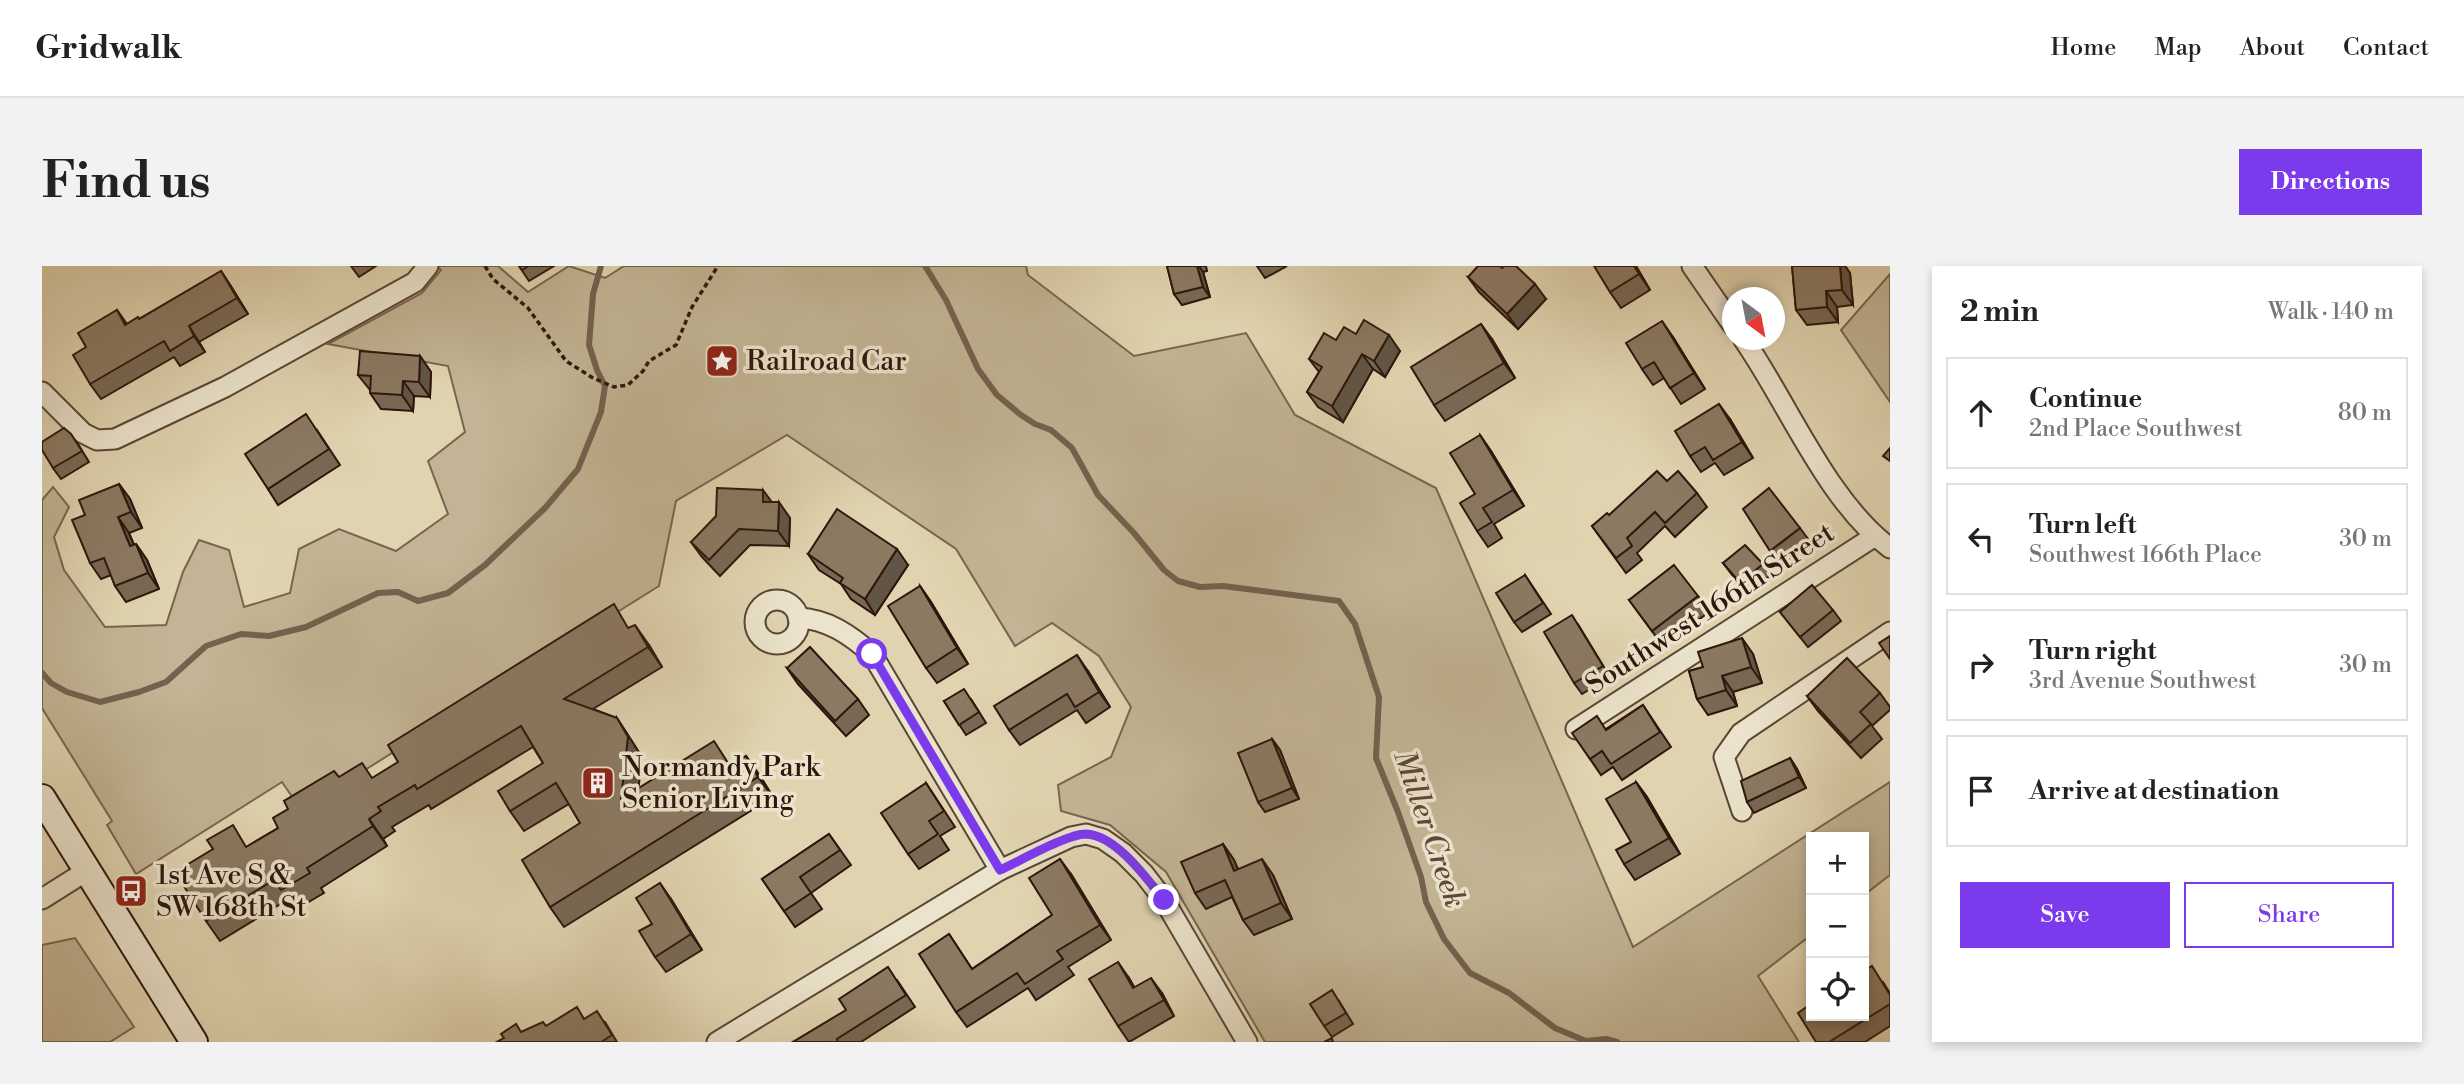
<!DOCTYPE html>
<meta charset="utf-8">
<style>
:root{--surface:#fff;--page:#f2f2f2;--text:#222;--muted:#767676;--line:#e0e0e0;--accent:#7c3aed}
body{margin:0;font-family:"Libre Bodoni",serif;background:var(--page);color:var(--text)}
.controls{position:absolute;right:21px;bottom:21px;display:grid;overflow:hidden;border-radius:0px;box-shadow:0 4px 10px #0003}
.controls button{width:63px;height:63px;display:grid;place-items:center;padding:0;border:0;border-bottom:2px solid var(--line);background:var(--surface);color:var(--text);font:35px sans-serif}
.compass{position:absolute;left:1680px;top:21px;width:63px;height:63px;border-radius:50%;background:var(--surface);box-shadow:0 4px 10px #0003;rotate:148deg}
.stop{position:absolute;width:21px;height:21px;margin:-16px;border:5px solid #7c3aed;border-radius:50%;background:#fff}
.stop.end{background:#7c3aed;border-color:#fff;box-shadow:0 2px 7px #0008}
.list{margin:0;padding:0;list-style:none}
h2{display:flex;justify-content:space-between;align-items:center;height:91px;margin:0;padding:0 28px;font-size:30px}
h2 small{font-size:23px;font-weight:400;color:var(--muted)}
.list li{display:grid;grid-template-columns:46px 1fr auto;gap:21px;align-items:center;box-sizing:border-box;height:112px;margin:0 14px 14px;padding:0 14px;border:2px solid var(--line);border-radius:0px}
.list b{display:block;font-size:26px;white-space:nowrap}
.list p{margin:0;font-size:23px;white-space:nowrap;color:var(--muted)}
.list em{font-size:23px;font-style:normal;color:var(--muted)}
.actions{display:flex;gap:14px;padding:21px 28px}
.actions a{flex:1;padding:16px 0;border:2px solid var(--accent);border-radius:0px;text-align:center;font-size:24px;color:var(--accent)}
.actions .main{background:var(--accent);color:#fff}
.icon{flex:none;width:38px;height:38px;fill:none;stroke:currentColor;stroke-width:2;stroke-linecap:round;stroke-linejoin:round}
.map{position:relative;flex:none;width:1848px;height:776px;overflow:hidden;border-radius:0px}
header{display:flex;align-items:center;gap:42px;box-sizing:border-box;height:98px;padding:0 35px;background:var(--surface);border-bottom:2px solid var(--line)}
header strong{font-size:33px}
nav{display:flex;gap:38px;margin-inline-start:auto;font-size:24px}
.intro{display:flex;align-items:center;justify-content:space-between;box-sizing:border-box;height:168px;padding:0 42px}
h1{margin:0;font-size:49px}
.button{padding:18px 32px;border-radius:0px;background:var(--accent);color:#fff;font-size:24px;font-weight:700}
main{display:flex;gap:42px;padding:0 42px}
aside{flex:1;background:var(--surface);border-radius:0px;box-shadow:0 4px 10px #0003}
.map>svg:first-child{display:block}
.green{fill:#c2b494;stroke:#786550;stroke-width:2}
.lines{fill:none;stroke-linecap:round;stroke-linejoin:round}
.stream{stroke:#74614e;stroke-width:6}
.minor-casing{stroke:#5a4636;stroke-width:23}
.secondary-casing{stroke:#2e160d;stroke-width:30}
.path{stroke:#2e160d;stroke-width:3.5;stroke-dasharray:5 3.5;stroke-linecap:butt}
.minor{stroke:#ebe3cc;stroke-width:19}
.secondary{stroke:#ebe3cc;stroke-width:26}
.wall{fill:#786854;stroke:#2e160d;stroke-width:2}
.shaded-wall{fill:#615545;stroke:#2e160d;stroke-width:2}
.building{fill:#8b7962;stroke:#2e160d;stroke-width:2}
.route{stroke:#7c3aed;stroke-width:9}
.labels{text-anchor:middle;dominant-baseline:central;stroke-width:7;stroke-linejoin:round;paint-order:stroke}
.poi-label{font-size:28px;fill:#2e160d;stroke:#ebe3cc;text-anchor:start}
.street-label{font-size:28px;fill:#2e160d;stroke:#ebe3cc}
.water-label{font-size:30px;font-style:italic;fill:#5d4838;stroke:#ebe3cc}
</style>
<header>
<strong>Gridwalk</strong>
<nav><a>Home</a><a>Map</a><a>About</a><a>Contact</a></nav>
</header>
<div class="intro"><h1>Find us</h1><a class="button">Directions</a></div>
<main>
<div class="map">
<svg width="1848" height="776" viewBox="0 0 1848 776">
<rect width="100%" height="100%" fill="#e0d4b0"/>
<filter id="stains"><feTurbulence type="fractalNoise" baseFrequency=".00286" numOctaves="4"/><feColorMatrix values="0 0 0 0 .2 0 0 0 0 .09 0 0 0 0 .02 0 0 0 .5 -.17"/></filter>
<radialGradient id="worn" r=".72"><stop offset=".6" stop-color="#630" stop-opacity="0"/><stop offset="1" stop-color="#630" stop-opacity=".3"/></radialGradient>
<!-- green -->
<g class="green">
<polygon points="395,0 456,0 486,26 527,0 563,12 582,0 984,0 986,9 1092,90 1204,67 1253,149 1394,222 1591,681 1848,516 1848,609 1822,629 1822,571 1769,571 1769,669 1716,710 1757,776 1223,776 1124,606 1068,559 1019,545 1016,519 1069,491 1089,441 1057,390 1010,357 973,380 914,283 745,169 634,235 617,320 259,544 240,516 94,608 65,559 70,555 0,442 0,234 11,221 27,241 12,271 22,304 63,361 124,359 141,306 157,274 187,284 202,341 248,327 257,283 297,263 354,285 406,248 386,195 423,166 406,100 286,78 380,27 399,4"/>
<polygon points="1848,8 1848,136 1799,64"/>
<polygon points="33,672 92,761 68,776 0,776 0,679"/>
</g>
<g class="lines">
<!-- stream -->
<g class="stream">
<polyline points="883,0 904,34 936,103 955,129 979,149 993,158 1009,164 1030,182 1056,229 1092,267 1122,304 1136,315 1158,321 1181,320 1297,335 1313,358 1337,431 1334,492 1356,546 1379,611 1384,636 1402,673 1428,707 1467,727 1513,762 1544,775 1564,773 1575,776"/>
<polyline points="0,407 9,417 25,426 58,436 97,426 124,416 164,380 199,368 227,370 264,361 336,327 356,326 376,335 406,327 443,299 503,242 536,203 559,146 563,120 555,104 547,79 551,28 559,0"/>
</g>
<defs>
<g id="minor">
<polyline points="1650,0 1690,58"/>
<path d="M1702,74C1747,139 1785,235 1848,282"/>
<polyline points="0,126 41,167 55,174 73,173 183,121 373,16 386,0"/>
<circle cx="735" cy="356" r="22"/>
<path d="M756,352C786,353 808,369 830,388L958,604"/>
<polyline points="1534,463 1833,270"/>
<polyline points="1700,545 1682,491 1699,467 1848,366"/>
<polyline points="0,633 46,604"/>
<polyline points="675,776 958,604 1029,571 1044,568 1061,573 1081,587 1102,608 1122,634 1205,776"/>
</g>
<polyline id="secondary" points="0,532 152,776"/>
</defs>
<!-- minor casing -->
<use href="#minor" class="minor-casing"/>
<!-- secondary casing -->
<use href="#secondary" class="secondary-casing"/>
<!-- path -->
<polyline class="path" points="443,0 451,13 486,42 524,95 551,112 572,121 586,119 601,105 607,95 634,79 650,41 676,0"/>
<!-- minor -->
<use href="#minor" class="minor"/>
<!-- secondary -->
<use href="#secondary" class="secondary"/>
</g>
<!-- wall -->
<g class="wall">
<polygon points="309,0 334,0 317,11"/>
<polygon points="477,0 512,0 487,15"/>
<polygon points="1125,0 1164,0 1165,5 1161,6 1168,31 1140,39 1132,28"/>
<polygon points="1215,0 1245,0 1223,12"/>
<polygon points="1594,0 1608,24 1579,42 1568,26"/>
<polygon points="1750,0 1803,0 1808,7 1811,39 1795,41 1796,56 1765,59 1754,44"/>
<polygon points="179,5 206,48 157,76 163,86 138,100 132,91 59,133 48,118 44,81 75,44 85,58 97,53"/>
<polygon points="1426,11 1504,33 1476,63 1437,26"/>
<polygon points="1314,68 1358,85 1343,111 1331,103 1301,156 1276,141 1265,126 1277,106 1267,93 1294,74"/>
<polygon points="1631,71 1663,123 1639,138 1622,112 1611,119 1600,103"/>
<polygon points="1450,73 1473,112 1403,155 1392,139"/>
<polygon points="378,90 389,106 388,131 372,130 371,145 339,143 328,127 328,124 316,109"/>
<polygon points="1688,153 1711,192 1682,209 1673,197 1659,206 1648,190"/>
<polygon points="275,164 298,199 236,239 226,223"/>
<polygon points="1438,169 1449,185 1482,240 1452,258 1460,272 1446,281 1435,265 1433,228"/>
<polygon points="36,178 47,196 19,213 11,202"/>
<polygon points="1625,215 1655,227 1665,241 1633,271 1623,260 1595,287 1600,294 1584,307 1550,260"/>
<polygon points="77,218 88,233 100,262 87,267 92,279 94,278 105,294 117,323 84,336 73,320 69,309 59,313 48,297 43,249"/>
<polygon points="730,236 748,252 747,280 708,279 678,310 660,291 649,276"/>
<polygon points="1758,262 1769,277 1739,301 1728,285"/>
<polygon points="766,288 866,299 833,349 809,333 799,318 777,304"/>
<polygon points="1681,297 1721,298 1729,309 1705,328"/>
<polygon points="1483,309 1509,348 1480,366 1472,356"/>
<polygon points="878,320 889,336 926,398 895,417 884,402"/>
<polygon points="1656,330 1667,346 1621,380 1587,334"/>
<polygon points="1791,344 1799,355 1766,381 1738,346"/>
<polygon points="1537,360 1568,411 1540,428 1532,417"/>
<polygon points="588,362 607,379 620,401 551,443 575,452 600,491 596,522 689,499 704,490 718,510 731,531 522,661 508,641 538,557 527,538 482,565 468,545 501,497 491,481 389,543 387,539 350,561 353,565 341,573 345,580 279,622 282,627 253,644 245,634 178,675 164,655 206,580 236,562 246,543 297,511 331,512"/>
<polygon points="1711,388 1720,417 1691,426 1695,440 1666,449 1655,433 1647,405"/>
<polygon points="745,402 816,433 827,449 804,470 756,418"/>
<polygon points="1046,405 1068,441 1044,457 1035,444 978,479 967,464"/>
<polygon points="1838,427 1848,441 1848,444 1830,460 1840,473 1819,492 1776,445 1765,430"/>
<polygon points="929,433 944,457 924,469 902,435"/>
<polygon points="1601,439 1629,481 1580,514 1571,501 1559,509 1548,493 1564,463"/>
<polygon points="1230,473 1238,484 1257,533 1223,546 1216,536"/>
<polygon points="1748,492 1755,503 1764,522 1712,547 1705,536"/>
<polygon points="1594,516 1605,531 1638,588 1593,614 1582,598 1589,576"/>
<polygon points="884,517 913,561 898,570 907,584 877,603 866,588"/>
<polygon points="787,568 809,599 769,627 780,643 753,661 720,613"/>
<polygon points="1181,578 1192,594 1196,603 1231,609 1250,653 1212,669 1201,654 1190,631 1164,643 1153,627"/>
<polygon points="1029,608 1069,674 1026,701 1032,709 994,734 986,722 925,761 914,746 907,668 930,703 1010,649"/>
<polygon points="629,633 660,684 624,706 613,691 610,658"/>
<polygon points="1087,712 1092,721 1120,727 1132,750 1087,776 1076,760"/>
<polygon points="855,714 873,741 819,776 751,776"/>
<polygon points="1841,716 1848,727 1848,760 1823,776 1774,776"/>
<polygon points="1297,735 1311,758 1290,771 1282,760"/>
<polygon points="543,753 563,756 575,776 455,776 462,772 480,766 504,760"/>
</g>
<!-- shaded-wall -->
<g class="shaded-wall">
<polygon points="1155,0 1157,0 1161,6 1168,31 1161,21"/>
<polygon points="1592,0 1594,0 1608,24 1597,8"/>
<polygon points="1798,0 1803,0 1808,7 1811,39 1800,24"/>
<polygon points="179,5 189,20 206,48 195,32"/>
<polygon points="1493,18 1504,33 1476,63 1465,48"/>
<polygon points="1784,25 1795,41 1796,56 1785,41"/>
<polygon points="1620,55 1631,71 1663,123 1652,107"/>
<polygon points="1439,58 1450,73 1473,112 1462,97"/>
<polygon points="147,60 157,76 163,86 152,70"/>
<polygon points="1347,69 1358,85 1343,111 1332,95"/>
<polygon points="1320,88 1331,103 1301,156 1290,140"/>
<polygon points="378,90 389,106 388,131 377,116"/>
<polygon points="361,115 372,130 371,145 360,129"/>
<polygon points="1677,138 1688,153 1711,192 1700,176"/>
<polygon points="1438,169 1449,185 1482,240 1471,224"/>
<polygon points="77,218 88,233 100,262 89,246"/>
<polygon points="721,224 732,239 721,236"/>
<polygon points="737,236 748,252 747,280 736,265"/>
<polygon points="76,251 87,267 99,296 88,280"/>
<polygon points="94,278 105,294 117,323 106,307"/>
<polygon points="855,283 866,299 833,349 823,333"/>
<polygon points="878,320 889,336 926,398 915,382"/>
<polygon points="593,359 607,379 620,401 606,381"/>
<polygon points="1700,372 1711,388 1720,417 1709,401"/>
<polygon points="1035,389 1046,405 1068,441 1057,426"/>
<polygon points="1680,410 1691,426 1695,440 1684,424"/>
<polygon points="575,452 600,491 593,553 579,533"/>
<polygon points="1230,473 1238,484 1257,533 1250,522"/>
<polygon points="704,490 718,510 731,531 716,511"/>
<polygon points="1748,492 1755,503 1764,522 1757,511"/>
<polygon points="1594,516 1605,531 1638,588 1627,572"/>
<polygon points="327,553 341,573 345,580 331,560"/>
<polygon points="1181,578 1192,594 1203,621 1192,605"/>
<polygon points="1018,593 1029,608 1069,674 1058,659"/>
<polygon points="1220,593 1231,609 1250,653 1239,637"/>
<polygon points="618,617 629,633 660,684 649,668"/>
<polygon points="1076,696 1087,712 1102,738 1091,722"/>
<polygon points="1109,712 1120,727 1132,750 1122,734"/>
</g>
<!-- building -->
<g class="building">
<polygon points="477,0 487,0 480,4"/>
<polygon points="1125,0 1155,0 1161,21 1132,28"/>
<polygon points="1436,0 1458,0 1460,2 1462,0 1474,0 1493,18 1465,48 1426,11"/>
<polygon points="1552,0 1592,0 1597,8 1568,26"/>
<polygon points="1750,0 1798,0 1800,24 1784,25 1785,41 1754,44"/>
<polygon points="179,5 195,32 147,60 152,70 128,85 122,75 48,118 31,89 44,81 36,67 75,44 83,59 96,51 97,53"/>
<polygon points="1322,54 1347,69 1332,95 1320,88 1290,140 1265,126 1280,101 1267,93 1282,67 1294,74 1302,61 1314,68"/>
<polygon points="1620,55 1652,107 1628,122 1612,96 1600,103 1584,77"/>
<polygon points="1439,58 1462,97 1392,139 1369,101"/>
<polygon points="318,85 378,90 377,116 361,115 360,129 328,127 329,110 316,109"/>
<polygon points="1677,138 1700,176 1671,194 1663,181 1648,190 1633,165"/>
<polygon points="264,148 287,183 226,223 203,188"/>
<polygon points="22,162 29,168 40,185 11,202 0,184 0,176"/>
<polygon points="1438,169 1471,224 1441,242 1450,256 1435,265 1418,237 1433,228 1408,187"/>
<polygon points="1848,182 1848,195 1841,190"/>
<polygon points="1615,205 1625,215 1636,205 1655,227 1623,257 1613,246 1585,272 1590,280 1574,292 1550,260 1565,247 1567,249"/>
<polygon points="77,218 89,246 76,251 88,280 94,278 106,307 73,320 62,292 48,297 30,254 43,249 37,234"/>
<polygon points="675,222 721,224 721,236 737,236 736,265 697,263 667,294 649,276 674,250"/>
<polygon points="1727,222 1758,262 1728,285 1701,243"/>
<polygon points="795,243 855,283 823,333 798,317 801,312 766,288"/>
<polygon points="1703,279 1721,298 1698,317 1681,297"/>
<polygon points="1632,299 1656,330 1610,365 1587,334"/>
<polygon points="1483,309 1501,337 1472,356 1454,327"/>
<polygon points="1770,319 1791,344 1758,371 1738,346"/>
<polygon points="878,320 915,382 884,402 846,340"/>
<polygon points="572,338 586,362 593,359 606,381 522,433 575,452 586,471 579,533 672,475 688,500 704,490 716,511 508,641 480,594 538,557 514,517 468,545 456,525 501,497 479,460 375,523 373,519 336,541 339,545 327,553 331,560 265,602 268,607 239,624 232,614 164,655 133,606 171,583 165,574 191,559 204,581 236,562 231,552 246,543 242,535 292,505 297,511 320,497 330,512 356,496 346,479"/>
<polygon points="1530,349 1561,400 1532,417 1502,366"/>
<polygon points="1848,370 1848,393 1837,377"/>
<polygon points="1700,372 1709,401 1680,410 1684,424 1655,433 1647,405 1661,401 1656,386"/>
<polygon points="768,381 816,433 793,455 745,402"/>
<polygon points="1035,389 1057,426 1033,441 1025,428 967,464 952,440"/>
<polygon points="1805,392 1838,427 1818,446 1829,458 1808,477 1765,430"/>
<polygon points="922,423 937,446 917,459 902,435"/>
<polygon points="1601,439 1618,466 1569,498 1560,485 1548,493 1530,467 1555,450 1564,464"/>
<polygon points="1230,473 1250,522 1216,536 1196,487"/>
<polygon points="1748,492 1757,511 1705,536 1699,515"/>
<polygon points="1594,516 1627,572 1582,598 1574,584 1589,576 1564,533"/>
<polygon points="884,517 902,545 887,555 896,568 866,588 839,547"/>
<polygon points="787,568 798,584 758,611 769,627 742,645 720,613"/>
<polygon points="1181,578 1192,605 1220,593 1239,637 1201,654 1183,614 1153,627 1139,596"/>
<polygon points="1018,593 1058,659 1015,685 1021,693 983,718 975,707 914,746 877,688 907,668 930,703 1010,649 987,612"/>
<polygon points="618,617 649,668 613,691 597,665 610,658 594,632"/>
<polygon points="1076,696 1091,722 1109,712 1122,734 1076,760 1047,713"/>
<polygon points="1830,700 1848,729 1848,738 1787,776 1774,776 1756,747 1769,738 1769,750 1822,750 1822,705"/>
<polygon points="846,701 864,729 795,773 796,776 751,776 804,744 797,733"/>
<polygon points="1290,724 1304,747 1282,760 1268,738"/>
<polygon points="535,741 542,753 555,745 570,769 559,776 455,776 462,772 459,768 474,758 479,766 501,756 504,760"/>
<polygon points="1290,772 1291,776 1282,776"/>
</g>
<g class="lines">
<!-- route -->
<path class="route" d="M830,388L958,604C978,595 1025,568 1044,568C1074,569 1105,613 1122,634"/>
</g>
<!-- icons -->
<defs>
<symbol id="sight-square" viewBox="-11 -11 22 22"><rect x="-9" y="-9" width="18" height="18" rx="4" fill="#8f2418" stroke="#ebe3cc"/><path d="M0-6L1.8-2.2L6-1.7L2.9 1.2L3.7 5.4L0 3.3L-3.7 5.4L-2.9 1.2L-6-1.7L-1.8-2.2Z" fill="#fff"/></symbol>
<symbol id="building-square" viewBox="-11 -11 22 22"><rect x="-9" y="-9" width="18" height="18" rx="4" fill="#8f2418" stroke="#ebe3cc"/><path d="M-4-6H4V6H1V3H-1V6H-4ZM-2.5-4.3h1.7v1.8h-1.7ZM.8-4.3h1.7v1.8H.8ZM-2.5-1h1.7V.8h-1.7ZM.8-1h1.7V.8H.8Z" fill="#fff"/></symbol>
<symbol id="bus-square" viewBox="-11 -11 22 22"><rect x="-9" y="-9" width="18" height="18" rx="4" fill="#8f2418" stroke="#ebe3cc"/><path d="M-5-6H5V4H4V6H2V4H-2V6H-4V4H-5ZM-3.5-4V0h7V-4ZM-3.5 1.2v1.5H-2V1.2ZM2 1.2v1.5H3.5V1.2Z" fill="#fff"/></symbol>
</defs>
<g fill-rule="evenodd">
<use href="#sight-square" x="661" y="76" width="38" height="38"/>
<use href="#building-square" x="537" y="498" width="38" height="38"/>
<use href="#bus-square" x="70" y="606" width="38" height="38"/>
</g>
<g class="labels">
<!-- poi labels -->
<g class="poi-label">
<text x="704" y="95">Railroad Car</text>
<text x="580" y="501">Normandy Park<tspan x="580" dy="32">Senior Living</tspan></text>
<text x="114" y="609">1st Ave S &amp;<tspan x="114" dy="32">SW 168th St</tspan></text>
</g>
<!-- street labels -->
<g class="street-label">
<text transform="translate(1668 343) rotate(-33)">Southwest 166th Street</text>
</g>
<!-- water labels -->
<g class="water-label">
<text transform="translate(1387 563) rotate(71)">Miller Creek</text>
</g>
</g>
<rect width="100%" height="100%" filter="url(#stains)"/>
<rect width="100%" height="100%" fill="url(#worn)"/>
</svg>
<div class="controls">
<button>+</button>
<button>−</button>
<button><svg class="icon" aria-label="locate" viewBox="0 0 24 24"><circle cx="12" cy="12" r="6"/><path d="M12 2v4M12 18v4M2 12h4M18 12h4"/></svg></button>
</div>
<svg class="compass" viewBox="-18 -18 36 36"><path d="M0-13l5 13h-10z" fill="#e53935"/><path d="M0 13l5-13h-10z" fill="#767676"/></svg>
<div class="stop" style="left:830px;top:388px"></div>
<div class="stop end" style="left:1122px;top:634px"></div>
</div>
<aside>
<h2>2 min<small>Walk · 140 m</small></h2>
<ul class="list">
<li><svg class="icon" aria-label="ahead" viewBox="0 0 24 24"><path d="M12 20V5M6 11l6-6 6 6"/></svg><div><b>Continue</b><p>2nd Place Southwest</p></div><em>80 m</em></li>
<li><svg class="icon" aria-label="left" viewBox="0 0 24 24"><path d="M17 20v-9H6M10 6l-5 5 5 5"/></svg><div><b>Turn left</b><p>Southwest 166th Place</p></div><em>30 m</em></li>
<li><svg class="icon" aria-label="right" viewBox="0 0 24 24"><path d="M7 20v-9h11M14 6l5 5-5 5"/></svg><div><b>Turn right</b><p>3rd Avenue Southwest</p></div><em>30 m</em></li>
<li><svg class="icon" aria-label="arrive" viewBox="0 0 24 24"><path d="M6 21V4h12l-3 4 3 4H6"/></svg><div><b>Arrive at destination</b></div></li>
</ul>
<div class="actions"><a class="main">Save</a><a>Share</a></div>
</aside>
</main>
